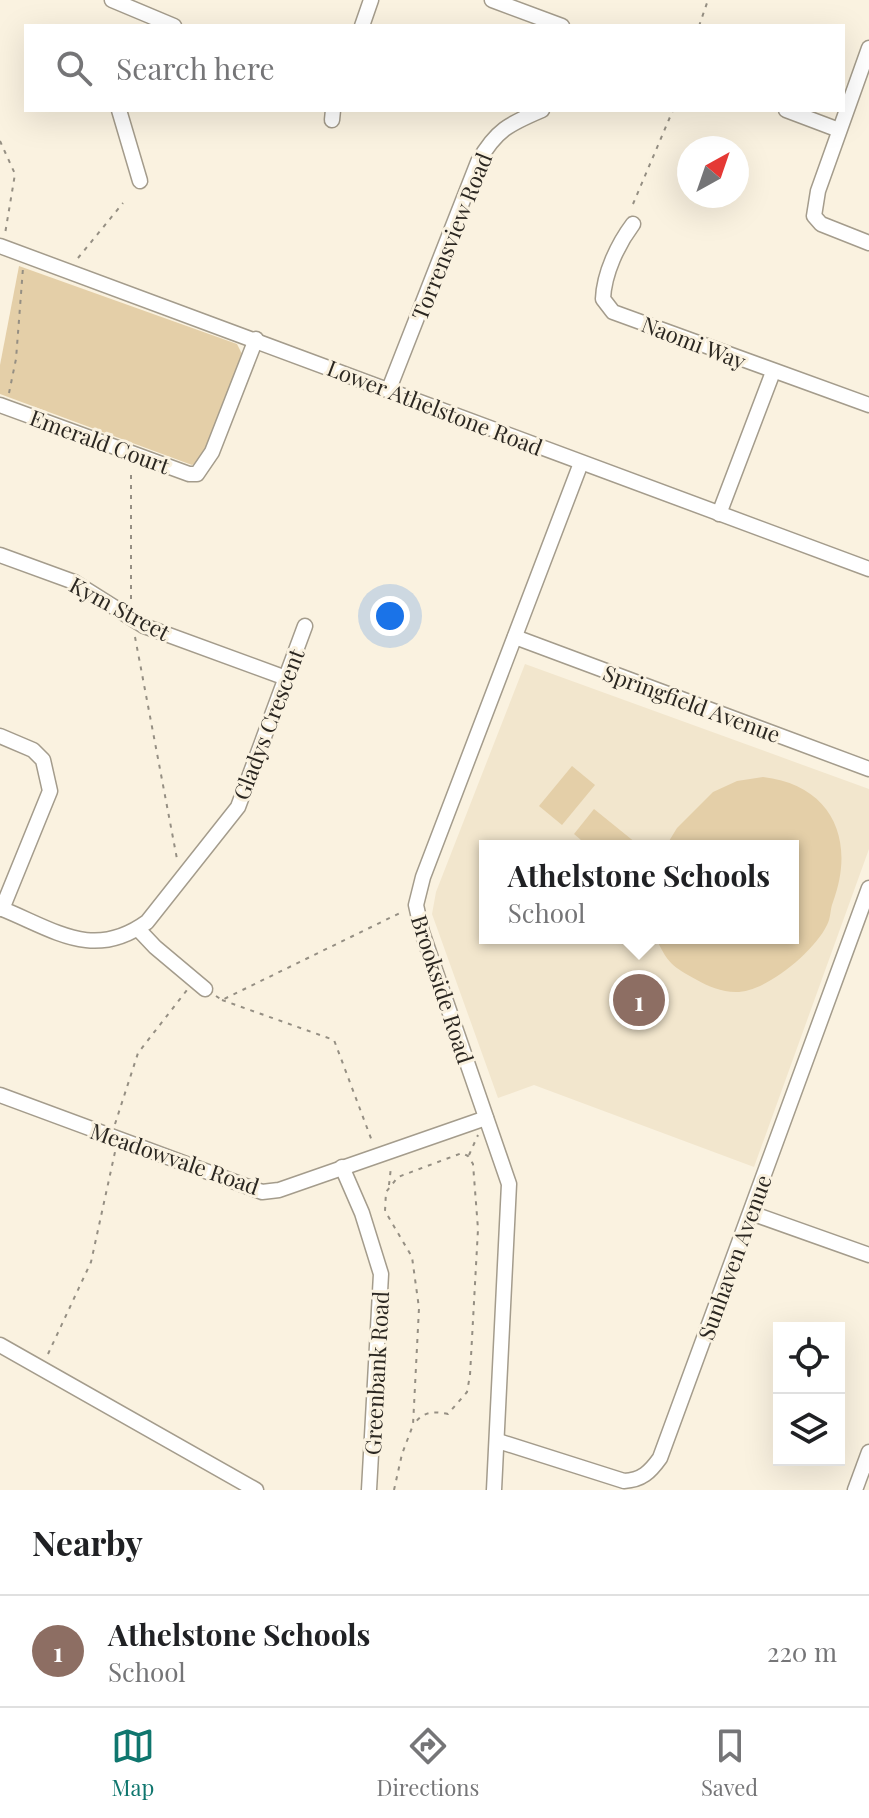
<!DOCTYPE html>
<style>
:root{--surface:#fff;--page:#f6f6f6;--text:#202124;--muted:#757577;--line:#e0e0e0;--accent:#0f766e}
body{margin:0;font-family:"Playfair Display",serif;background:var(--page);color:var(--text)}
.controls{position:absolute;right:24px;bottom:24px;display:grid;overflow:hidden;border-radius:0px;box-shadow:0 8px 32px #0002}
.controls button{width:72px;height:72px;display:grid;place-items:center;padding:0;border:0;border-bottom:2px solid var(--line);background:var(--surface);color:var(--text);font:40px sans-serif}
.compass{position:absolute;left:677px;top:136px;width:72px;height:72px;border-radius:50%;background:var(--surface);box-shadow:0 8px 32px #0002;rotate:40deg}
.you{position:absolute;left:390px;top:616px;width:28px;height:28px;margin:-20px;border:6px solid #fff;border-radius:50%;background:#1a73e8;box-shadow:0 0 0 12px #1a73e833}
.badge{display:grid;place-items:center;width:52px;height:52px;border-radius:50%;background:var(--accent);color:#fff;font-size:26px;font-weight:700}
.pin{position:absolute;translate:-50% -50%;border:4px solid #fff;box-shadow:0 2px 8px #0006}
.popup{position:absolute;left:479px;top:840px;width:320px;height:104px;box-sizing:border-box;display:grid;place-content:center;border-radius:0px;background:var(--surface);filter:drop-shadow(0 2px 6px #0005);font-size:26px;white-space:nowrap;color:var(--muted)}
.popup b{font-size:30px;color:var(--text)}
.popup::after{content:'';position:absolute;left:50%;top:100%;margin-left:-16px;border:16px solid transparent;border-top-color:var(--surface)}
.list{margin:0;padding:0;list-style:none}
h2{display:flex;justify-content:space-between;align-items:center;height:104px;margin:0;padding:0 32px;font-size:34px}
h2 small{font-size:26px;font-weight:400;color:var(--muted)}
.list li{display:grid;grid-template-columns:52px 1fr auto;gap:24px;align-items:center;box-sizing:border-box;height:112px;padding:0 32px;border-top:2px solid var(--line)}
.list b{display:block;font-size:30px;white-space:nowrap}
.list p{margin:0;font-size:26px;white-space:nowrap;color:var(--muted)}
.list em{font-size:26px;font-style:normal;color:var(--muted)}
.icon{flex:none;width:44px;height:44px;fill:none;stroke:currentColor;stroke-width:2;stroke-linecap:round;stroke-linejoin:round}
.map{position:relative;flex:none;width:869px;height:1490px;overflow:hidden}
.search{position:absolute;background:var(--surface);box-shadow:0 8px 32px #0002;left:24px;right:24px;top:24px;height:88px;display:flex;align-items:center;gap:20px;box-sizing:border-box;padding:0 28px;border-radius:0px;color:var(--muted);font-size:30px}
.sheet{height:216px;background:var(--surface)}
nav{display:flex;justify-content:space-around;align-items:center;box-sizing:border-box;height:112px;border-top:2px solid var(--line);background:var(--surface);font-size:22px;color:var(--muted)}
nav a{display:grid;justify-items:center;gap:4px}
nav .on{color:var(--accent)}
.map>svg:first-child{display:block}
.built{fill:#f2e6cd;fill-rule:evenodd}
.green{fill:#e4cfa8}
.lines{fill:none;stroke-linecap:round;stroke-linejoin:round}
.minor-casing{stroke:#a49c8c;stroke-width:17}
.path{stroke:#958f83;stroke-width:2;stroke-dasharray:4 6;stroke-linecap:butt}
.minor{stroke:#fff;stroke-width:14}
.labels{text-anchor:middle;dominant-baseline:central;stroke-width:6;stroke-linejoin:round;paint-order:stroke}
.street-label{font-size:22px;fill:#2b2721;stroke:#faf2e0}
</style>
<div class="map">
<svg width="869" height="1490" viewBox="0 0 869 1490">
<rect width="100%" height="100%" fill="#faf2e0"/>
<!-- built -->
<path class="built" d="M525,664L869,789V849L754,1167L534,1085L498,1098L432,914L436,892ZM485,846H793V938H485Z"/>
<!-- green -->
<g class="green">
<polygon points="19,266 237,344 242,354 203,459 192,465 0,394 0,365"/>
<polygon points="572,766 595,785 562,825 539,806"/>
<path d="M763,777C832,785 856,840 833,902C830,909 831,918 827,925C815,950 775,983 749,990C731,996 711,988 697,980C672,966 668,964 656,938H793V846H666L677,828L713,792L737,781Z"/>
<polygon points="594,809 636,843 634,846 588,846 574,834"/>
</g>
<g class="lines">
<defs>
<g id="minor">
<polyline points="112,0 174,26"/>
<polyline points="492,0 562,26"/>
<polyline points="362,26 371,0"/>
<polyline points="869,48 818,191 814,216 821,224 869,243"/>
<polyline points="119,110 140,181"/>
<polyline points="786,110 839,130"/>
<polyline points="332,120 333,110"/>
<path d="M633,224C618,244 604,273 603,299L613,312L869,405"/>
<polyline points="0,246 869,569"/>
<path d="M389,389L478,162C496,130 509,124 542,110"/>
<polyline points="0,405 189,474 197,474 212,452 256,339"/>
<polyline points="719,514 773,372"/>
<polyline points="0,555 74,582 144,626 286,678"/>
<polyline points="515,637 869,769"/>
<polyline points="0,736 33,750 43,760 50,791 2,909"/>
<path d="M0,908C55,930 93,961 147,922L238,807L305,626"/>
<polyline points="138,929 155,947 205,989"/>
<polyline points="0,1095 262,1192 279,1190 486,1118"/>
<polyline points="342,1167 362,1213 381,1274 369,1490"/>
<polyline points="751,1213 869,1255"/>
<polyline points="0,1345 256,1490"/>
<path d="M498,1441L624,1481C642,1480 650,1472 660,1458L869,888"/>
<polyline points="494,1490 509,1184 422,932 416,905 423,877 581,463"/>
<polyline points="855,1490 869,1452"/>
</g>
</defs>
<!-- minor casing -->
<use href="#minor" class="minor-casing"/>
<!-- path -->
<g class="path">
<polyline points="699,26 708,0"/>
<polyline points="0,141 15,174 5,234"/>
<polyline points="633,204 673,110"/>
<polyline points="78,258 123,203"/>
<polyline points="9,393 16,359 23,268"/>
<polyline points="131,599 131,470"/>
<polyline points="135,637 177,859"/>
<polyline points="216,996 222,1000 404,911"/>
<polyline points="222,1000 334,1040 372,1141"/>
<polyline points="115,1124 138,1053 187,990"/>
<polyline points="469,1155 478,1135"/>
<polyline points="389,1185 391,1167"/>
<polyline points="48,1354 91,1262 115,1152"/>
<path d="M394,1490L402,1454L413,1425L419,1308L412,1257L385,1211L386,1192L398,1177L462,1153L468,1156L473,1164L478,1229L470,1375L467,1392L448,1414C432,1411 424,1411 413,1425"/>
</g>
<!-- minor -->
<use href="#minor" class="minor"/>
</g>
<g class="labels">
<!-- street labels -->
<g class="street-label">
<text transform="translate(451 236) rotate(-68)">Torrensview Road</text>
<text transform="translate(694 342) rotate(21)">Naomi Way</text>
<text transform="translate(435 407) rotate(21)">Lower Athelstone Road</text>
<text transform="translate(100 441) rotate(20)">Emerald Court</text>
<text transform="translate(120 608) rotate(28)">Kym Street</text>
<text transform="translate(692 703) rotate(20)">Springfield Avenue</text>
<text transform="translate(268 724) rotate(-69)">Gladys Crescent</text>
<text transform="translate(443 989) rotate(72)">Brookside Road</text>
<text transform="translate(175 1158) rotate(19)">Meadowvale Road</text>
<text transform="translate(734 1257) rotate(-70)">Sunhaven Avenue</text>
<text transform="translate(376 1373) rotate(-87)">Greenbank Road</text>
</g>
</g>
</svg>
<div class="controls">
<button><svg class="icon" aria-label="locate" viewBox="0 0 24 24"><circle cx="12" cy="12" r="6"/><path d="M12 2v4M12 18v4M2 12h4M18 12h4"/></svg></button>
<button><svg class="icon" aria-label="layers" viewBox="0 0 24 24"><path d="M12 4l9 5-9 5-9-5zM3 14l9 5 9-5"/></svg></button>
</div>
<svg class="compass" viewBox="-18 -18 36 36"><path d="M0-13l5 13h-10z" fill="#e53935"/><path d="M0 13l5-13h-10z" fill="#757577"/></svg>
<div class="you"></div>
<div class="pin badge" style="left:639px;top:1000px;background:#8d6e63">1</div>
<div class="popup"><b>Athelstone Schools</b>School</div>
<div class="search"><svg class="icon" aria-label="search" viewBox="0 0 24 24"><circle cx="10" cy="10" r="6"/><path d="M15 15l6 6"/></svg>Search here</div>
</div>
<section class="sheet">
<h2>Nearby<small></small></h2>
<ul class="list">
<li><span class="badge" style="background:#8d6e63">1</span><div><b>Athelstone Schools</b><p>School</p></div><em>220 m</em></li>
</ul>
</section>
<nav>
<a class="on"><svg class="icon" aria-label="map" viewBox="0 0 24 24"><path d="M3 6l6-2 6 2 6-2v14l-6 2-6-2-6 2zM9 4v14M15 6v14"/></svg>Map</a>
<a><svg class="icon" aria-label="directions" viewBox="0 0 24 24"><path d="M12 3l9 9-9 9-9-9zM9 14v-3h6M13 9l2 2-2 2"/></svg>Directions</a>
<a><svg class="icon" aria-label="saved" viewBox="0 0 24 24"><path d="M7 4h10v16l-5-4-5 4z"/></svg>Saved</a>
</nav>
